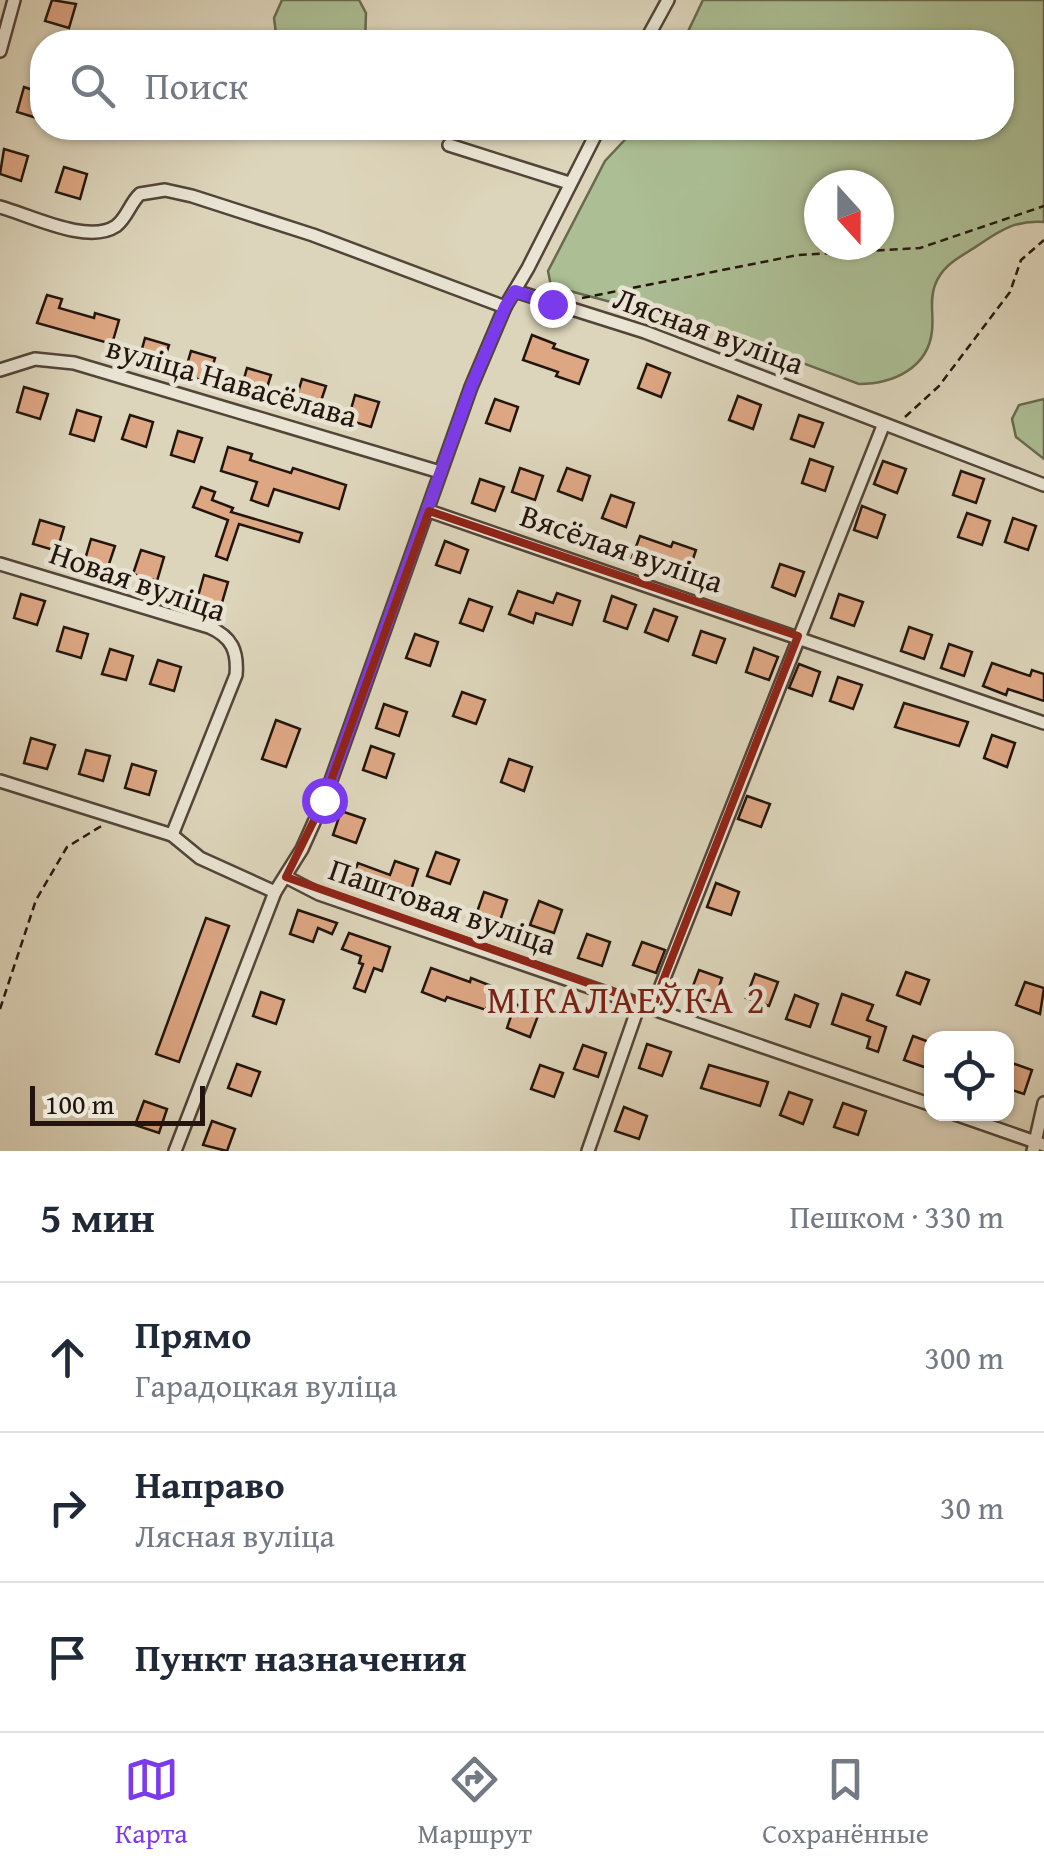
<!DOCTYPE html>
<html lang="ru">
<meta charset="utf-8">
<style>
:root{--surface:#fff;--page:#f2f2f3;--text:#1f2937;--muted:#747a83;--line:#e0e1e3;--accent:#7c3aed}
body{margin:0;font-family:"Gentium Book Plus",serif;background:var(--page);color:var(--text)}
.controls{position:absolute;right:30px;bottom:30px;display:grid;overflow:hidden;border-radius:20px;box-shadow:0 2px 8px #0004}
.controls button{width:90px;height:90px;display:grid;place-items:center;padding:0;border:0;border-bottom:2px solid var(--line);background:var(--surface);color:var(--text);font:50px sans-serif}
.compass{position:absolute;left:804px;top:170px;width:90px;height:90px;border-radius:50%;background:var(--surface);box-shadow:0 2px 8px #0004;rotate:159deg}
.scale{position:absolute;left:30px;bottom:25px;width:175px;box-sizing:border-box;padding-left:10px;border:5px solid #23150d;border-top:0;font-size:28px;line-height:35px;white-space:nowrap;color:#23150d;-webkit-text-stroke:8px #e9e4d3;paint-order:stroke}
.stop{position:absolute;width:30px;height:30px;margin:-22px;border:8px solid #7c3aed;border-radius:50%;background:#fff}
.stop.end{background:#7c3aed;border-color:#fff;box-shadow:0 2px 10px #0008}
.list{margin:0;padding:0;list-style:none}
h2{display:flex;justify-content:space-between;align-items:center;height:130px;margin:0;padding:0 40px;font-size:42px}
h2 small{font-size:32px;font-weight:400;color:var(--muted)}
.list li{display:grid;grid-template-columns:65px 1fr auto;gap:30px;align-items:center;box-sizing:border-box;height:150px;padding:0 40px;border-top:2px solid var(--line)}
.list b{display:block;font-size:38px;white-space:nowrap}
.list p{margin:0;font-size:32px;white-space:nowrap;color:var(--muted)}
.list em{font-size:32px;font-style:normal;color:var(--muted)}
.icon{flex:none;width:55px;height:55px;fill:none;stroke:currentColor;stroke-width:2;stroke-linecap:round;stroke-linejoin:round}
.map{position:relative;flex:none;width:1044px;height:1151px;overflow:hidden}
.search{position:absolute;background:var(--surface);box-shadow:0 2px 8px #0004;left:30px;right:30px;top:30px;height:110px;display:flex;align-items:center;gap:25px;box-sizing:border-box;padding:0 35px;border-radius:40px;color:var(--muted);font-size:38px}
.sheet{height:580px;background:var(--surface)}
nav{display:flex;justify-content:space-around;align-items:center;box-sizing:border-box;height:140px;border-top:2px solid var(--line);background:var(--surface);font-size:28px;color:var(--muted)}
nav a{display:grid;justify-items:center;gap:5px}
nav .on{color:var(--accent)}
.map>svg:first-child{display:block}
.green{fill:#acbe94;stroke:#686a50;stroke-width:2.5;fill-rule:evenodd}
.building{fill:#dea784;stroke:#23150d;stroke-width:2.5}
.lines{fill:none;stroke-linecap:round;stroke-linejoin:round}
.minor-casing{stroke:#524538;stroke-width:16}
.path{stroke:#23150d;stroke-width:2.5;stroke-dasharray:8 5;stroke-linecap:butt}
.minor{stroke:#e9e4d3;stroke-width:11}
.route{stroke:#7c3aed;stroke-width:12}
.marked{fill:none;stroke:#8f2418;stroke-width:8;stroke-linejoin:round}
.labels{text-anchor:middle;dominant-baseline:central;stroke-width:9;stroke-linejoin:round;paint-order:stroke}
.street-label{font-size:32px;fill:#23150d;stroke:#e9e4d3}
.quarter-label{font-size:38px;letter-spacing:2.5px;fill:#7a1f14;stroke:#e9e4d3}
</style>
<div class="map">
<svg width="1044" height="1151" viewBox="0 0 1044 1151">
<rect width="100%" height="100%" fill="#ddd5bb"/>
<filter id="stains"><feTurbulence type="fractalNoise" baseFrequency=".002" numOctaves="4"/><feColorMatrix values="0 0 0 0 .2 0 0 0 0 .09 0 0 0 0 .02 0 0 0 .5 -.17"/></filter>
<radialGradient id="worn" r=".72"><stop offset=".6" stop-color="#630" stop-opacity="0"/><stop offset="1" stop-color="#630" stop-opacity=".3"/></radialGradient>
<!-- green -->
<g class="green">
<polygon points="282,0 359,0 366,13 365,42 277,42 274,18"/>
<path d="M703,0H1044V222C1017,220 1002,229 980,244C963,256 943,263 935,285C929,300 934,315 932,331C928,368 893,384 859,384L708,328L551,286L548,271L605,161L636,128H1002V42H683ZM879,185V245H819V185Z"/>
<polygon points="1044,399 1044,459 1016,437 1012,419 1019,405"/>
</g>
<!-- building -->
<g class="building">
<polygon points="52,0 76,4 69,28 45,21"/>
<polygon points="24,87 42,93 40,119 17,112"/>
<polygon points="4,149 28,156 21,181 0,174"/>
<polygon points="64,167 87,174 80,199 56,192"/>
<polygon points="47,295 62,299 59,308 94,318 95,313 119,320 112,344 37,323"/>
<polygon points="532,335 555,344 553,348 588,360 579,384 556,376 558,372 523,360"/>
<polygon points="145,338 169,345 161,370 138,363"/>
<polygon points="191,351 215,358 208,382 184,375"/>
<polygon points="647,364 670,373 661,397 638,388"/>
<polygon points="247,368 271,375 263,400 240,393"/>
<polygon points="302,379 326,386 318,410 295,403"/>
<polygon points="24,387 48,394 40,419 17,412"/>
<polygon points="355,395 379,402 371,427 348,420"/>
<polygon points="738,396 761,405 753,429 729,420"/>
<polygon points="495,399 518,407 510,431 486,423"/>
<polygon points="77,410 101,417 94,441 70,434"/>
<polygon points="130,415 153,422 146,447 122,439"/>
<polygon points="799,415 823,423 814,447 791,439"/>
<polygon points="178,431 202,438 194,462 171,455"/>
<polygon points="228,447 252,454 250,460 291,473 293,468 346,485 339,509 274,489 268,506 251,500 257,482 221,471"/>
<polygon points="810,459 833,467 825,491 802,483"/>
<polygon points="883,461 906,469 897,493 874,484"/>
<polygon points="520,468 543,476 535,500 512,492"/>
<polygon points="567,468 590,476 582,500 558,491"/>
<polygon points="961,471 984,479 976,503 953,495"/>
<polygon points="480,479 504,487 495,511 472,503"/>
<polygon points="201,487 215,492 212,500 233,508 231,512 302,533 299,542 239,524 227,560 216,556 228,520 193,507"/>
<polygon points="611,495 634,503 626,527 602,518"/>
<polygon points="862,506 885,515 877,538 854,530"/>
<polygon points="967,513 990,521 982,545 958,537"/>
<polygon points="1013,518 1036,526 1028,550 1005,542"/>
<polygon points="40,520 64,527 57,551 33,544"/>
<polygon points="640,536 671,547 673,542 696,550 688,574 656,563 655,568 631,560"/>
<polygon points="91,539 115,546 107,570 84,563"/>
<polygon points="445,541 468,550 460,573 436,565"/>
<polygon points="141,550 164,557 157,581 133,574"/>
<polygon points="780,564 804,572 795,596 772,587"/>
<polygon points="204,575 228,582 221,606 197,600"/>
<polygon points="518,591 553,603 557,593 580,601 572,625 536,613 533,623 509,614"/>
<polygon points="21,594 45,601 37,625 14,618"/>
<polygon points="839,594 863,602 854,626 831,618"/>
<polygon points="612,596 636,605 627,629 604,621"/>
<polygon points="469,599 492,607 483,631 460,623"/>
<polygon points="654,609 677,617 668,641 645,632"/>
<polygon points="64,627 88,634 81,658 57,651"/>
<polygon points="909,627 932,635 924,659 901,651"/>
<polygon points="701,631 725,639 716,663 693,655"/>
<polygon points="415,634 438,642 430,666 406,658"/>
<polygon points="949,644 972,652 964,676 941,668"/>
<polygon points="754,648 778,657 769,680 746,672"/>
<polygon points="110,649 133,656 126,680 102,674"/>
<polygon points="158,660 181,667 174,691 150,684"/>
<polygon points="992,663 1030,676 1032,670 1044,674 1044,701 1008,689 1006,695 983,686"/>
<polygon points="799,664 820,672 812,696 789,688"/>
<polygon points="838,677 862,685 853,709 830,701"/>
<polygon points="462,692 485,700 476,724 453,716"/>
<polygon points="904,703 968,722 959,746 895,727"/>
<polygon points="384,704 407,712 399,736 376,728"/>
<polygon points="276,720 300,729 286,767 262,759"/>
<polygon points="992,735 1015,743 1007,767 984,758"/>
<polygon points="31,738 55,745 47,769 24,763"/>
<polygon points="371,746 394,754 386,778 363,770"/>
<polygon points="86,750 110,756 103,781 79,774"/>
<polygon points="509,759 532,767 524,791 501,782"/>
<polygon points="132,764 156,771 149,795 125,788"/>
<polygon points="747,796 770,804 761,827 738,819"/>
<polygon points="341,811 365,819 356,843 333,835"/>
<polygon points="436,852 459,860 450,884 427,876"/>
<polygon points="395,861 418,869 410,893 354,873 358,863 390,875"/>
<polygon points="716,883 739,892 731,915 707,907"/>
<polygon points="484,892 507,900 499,924 476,915"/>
<polygon points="539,901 562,910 554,933 530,925"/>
<polygon points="298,910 337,923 332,934 318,928 313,942 290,934"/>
<polygon points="206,918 229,926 179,1062 156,1054"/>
<polygon points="349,933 390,947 382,971 374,968 365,992 354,988 363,964 359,963 361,956 342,949"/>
<polygon points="587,934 610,942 602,966 578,958"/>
<polygon points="642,942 665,950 656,973 633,965"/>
<polygon points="431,968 470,982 471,978 494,987 486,1010 447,997 445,1001 422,992"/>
<polygon points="699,970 722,978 714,1002 690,994"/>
<polygon points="906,972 929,980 920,1004 897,995"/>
<polygon points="755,974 778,982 769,1006 746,998"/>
<polygon points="1025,982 1044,988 1040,1014 1016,1005"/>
<polygon points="261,992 284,1000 276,1024 253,1016"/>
<polygon points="842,994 873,1005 867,1020 886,1027 878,1052 867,1048 870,1037 832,1024"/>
<polygon points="795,995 818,1004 810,1027 786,1019"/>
<polygon points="515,1004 539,1013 530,1037 507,1028"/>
<polygon points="913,1036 932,1043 927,1068 904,1060"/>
<polygon points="647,1044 671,1052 662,1076 639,1068"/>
<polygon points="583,1045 606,1053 598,1077 574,1069"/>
<polygon points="1009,1062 1032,1070 1024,1094 1006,1088"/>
<polygon points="237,1064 260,1072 251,1096 228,1088"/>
<polygon points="540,1065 563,1073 554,1097 531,1089"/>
<polygon points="709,1065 768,1082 760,1106 701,1088"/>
<polygon points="789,1092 812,1100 803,1124 780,1115"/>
<polygon points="144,1101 167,1109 159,1133 135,1125"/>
<polygon points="843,1103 866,1111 858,1135 834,1127"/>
<polygon points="624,1107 647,1116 639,1139 615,1131"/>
<polygon points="212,1121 235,1129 227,1151 203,1145"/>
</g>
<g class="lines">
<defs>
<g id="minor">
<polyline points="645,42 668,0"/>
<polyline points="0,51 14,0"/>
<polyline points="449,145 569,183"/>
<path d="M0,207C30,215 88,245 116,226C127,218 130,203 140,194L165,190L192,196L313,235L505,307"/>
<polyline points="515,291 645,332 1044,485"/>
<polyline points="0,370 35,359 74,363 440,472"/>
<polyline points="429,511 1044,723"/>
<path d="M0,564L209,627C232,637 238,651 236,675L172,835"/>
<polyline points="0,781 172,835 200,858 275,892"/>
<polyline points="286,877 319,894 932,1105"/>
<polyline points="653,1006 883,426"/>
<polyline points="955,1114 1044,1145"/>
<polyline points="175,1151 275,892 302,849 324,800 471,387 505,307 528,268 599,128"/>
<polyline points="588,1151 640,1002"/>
<polyline points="1033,1151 1044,1103"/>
</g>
</defs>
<!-- minor casing -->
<use href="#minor" class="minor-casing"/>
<!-- path -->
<g class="path">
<polyline points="582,298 798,255 920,248 1044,206"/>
<polyline points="905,417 939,386 1010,292 1021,260 1044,240"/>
<polyline points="0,1009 36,900 67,847 103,825"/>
</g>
<!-- minor -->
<use href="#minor" class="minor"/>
</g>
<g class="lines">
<!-- route -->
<polyline class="route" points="324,800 471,387 505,307 515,291 552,304"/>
</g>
<!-- marked area -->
<path class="marked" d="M429,511L798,636L653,1006L286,877L324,800Z"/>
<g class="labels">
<!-- street labels -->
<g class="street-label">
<text transform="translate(709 330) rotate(20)">Лясная вуліца</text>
<text transform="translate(232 381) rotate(16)">вуліца Навасёлава</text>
<text transform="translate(622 548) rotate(19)">Вясёлая вуліца</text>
<text transform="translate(138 581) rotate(19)">Новая вуліца</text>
<text transform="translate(443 906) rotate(19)">Паштовая вуліца</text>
</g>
<!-- quarter labels -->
<g class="quarter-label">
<text x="627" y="999">МІКАЛАЕЎКА 2</text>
</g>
</g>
<rect width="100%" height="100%" filter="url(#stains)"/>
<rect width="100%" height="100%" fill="url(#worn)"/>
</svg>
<div class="controls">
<button><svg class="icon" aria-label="locate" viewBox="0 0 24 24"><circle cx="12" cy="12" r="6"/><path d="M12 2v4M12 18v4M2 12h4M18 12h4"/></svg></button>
</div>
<svg class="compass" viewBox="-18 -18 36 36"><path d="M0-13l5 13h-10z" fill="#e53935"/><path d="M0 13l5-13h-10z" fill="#747a83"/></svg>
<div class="scale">100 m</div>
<div class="stop" style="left:324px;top:800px"></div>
<div class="stop end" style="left:552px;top:304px"></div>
<div class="search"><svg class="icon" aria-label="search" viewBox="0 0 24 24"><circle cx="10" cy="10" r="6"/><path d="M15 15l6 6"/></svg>Поиск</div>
</div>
<section class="sheet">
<h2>5 мин<small>Пешком · 330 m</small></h2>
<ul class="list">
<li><svg class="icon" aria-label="ahead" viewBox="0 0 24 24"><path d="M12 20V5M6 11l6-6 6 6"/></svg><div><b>Прямо</b><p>Гарадоцкая вуліца</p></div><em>300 m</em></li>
<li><svg class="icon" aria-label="right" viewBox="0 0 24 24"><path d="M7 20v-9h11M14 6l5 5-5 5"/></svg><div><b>Направо</b><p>Лясная вуліца</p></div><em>30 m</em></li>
<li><svg class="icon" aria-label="arrive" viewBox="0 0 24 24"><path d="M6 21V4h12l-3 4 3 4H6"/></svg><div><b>Пункт назначения</b></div></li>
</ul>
</section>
<nav>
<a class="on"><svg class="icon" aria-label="map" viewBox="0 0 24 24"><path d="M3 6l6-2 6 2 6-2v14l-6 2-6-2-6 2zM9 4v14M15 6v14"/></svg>Карта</a>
<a><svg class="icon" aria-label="directions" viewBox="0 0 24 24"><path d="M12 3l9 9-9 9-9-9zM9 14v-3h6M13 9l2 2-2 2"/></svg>Маршрут</a>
<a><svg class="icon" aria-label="saved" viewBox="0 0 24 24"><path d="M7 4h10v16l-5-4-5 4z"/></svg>Сохранённые</a>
</nav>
